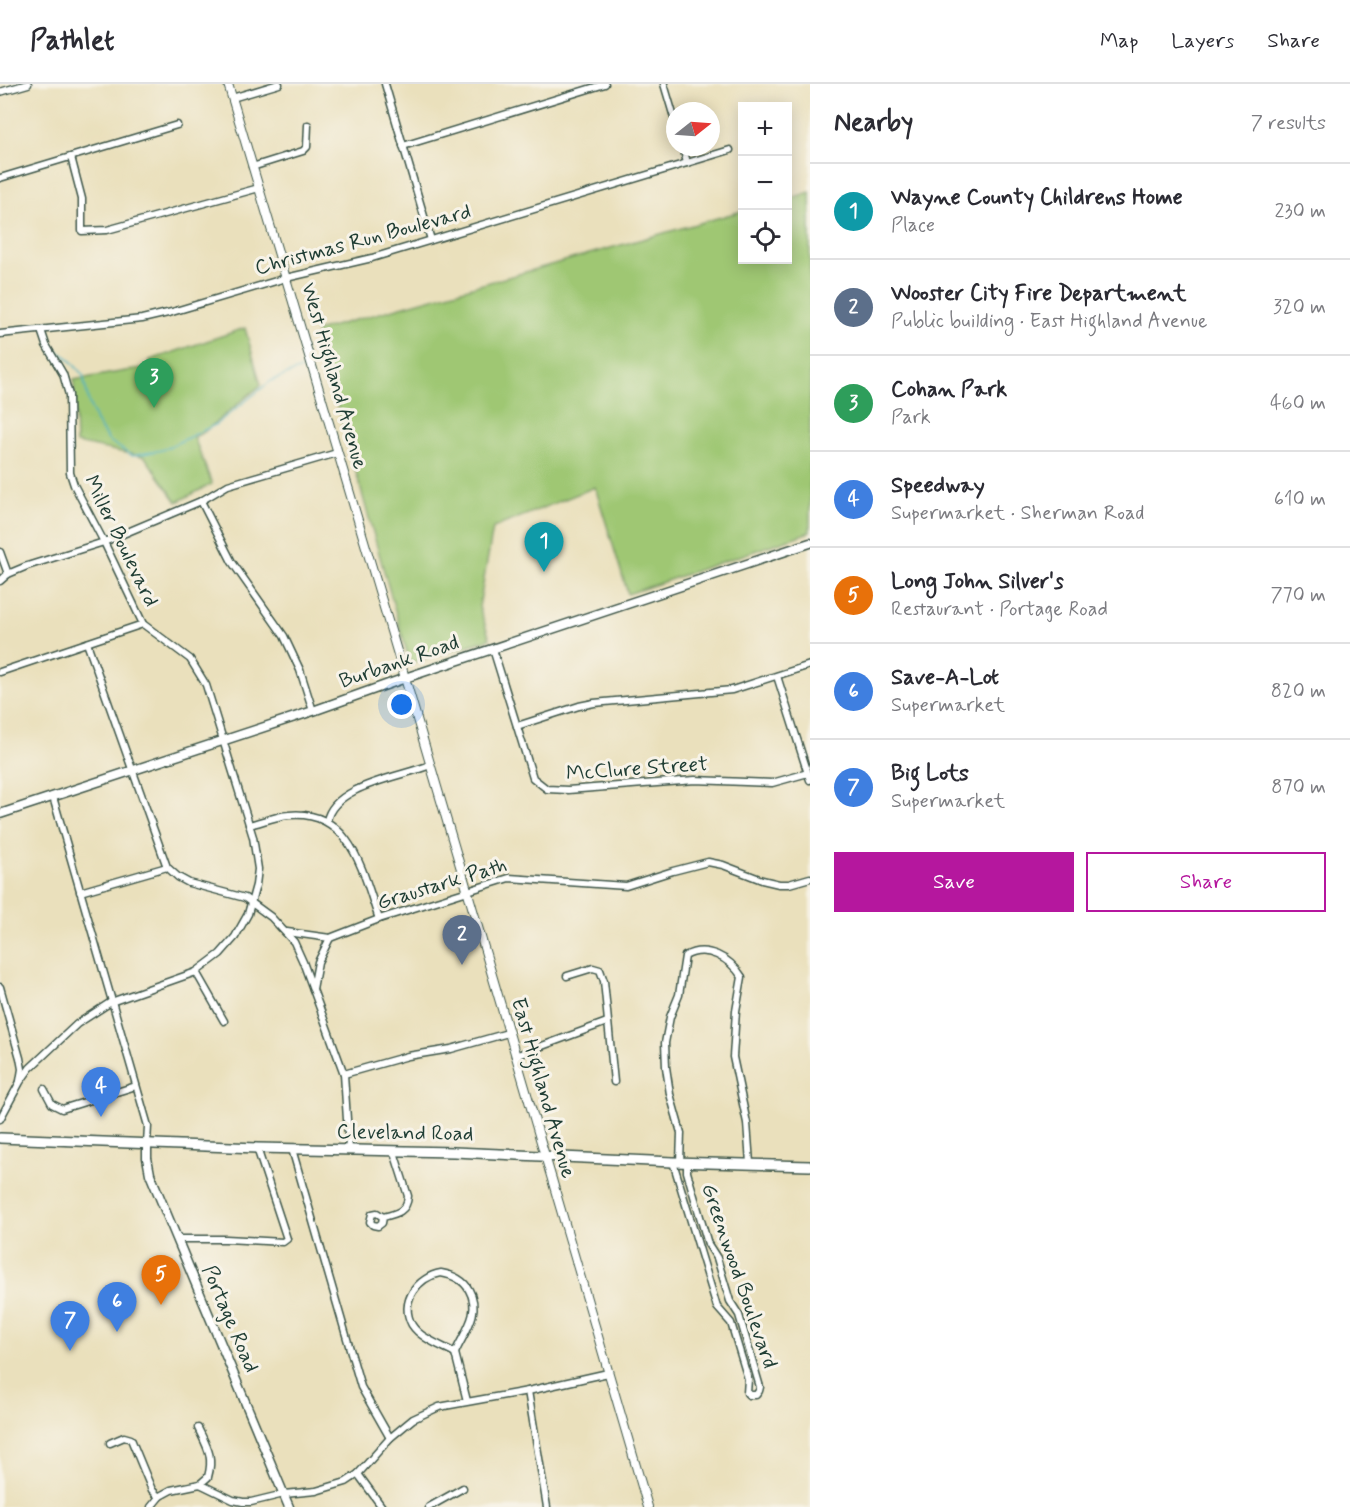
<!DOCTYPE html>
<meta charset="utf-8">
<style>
:root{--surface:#fff;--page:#f7f7f7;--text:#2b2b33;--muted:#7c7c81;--line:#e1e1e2;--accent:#b5179e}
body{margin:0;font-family:Mynerve,sans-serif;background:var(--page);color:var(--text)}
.controls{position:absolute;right:18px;top:18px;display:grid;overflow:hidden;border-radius:0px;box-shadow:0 3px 15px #0003}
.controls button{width:54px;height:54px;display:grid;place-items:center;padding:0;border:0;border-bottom:2px solid var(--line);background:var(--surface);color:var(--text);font:30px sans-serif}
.compass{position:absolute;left:666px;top:18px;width:54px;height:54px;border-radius:50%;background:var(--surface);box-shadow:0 3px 15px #0003;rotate:73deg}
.you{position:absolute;left:402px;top:621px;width:21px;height:21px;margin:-15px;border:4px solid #fff;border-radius:50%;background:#1a73e8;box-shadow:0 0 0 9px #1a73e833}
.badge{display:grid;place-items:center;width:39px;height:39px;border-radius:50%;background:var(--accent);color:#fff;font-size:20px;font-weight:700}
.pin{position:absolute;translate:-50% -50px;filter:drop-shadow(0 2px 3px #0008)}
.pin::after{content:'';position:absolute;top:32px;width:21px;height:18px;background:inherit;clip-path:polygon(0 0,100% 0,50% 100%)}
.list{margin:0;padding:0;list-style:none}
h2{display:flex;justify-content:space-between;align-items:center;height:78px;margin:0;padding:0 24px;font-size:26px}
h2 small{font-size:20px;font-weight:400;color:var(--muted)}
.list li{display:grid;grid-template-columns:39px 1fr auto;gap:18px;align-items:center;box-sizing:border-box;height:96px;padding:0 24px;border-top:2px solid var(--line)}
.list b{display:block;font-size:22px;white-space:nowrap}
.list p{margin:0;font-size:20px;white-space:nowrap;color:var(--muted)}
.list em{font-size:20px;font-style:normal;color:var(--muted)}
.actions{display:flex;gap:12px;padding:18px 24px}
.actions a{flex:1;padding:14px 0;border:2px solid var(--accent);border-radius:0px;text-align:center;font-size:21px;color:var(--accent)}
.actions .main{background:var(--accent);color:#fff}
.icon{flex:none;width:33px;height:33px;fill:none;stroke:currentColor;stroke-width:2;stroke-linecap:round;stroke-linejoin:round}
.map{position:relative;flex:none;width:810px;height:1423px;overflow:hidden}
header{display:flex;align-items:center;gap:36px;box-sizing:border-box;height:84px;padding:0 30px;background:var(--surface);border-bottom:2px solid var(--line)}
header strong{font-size:28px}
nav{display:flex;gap:33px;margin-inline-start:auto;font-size:21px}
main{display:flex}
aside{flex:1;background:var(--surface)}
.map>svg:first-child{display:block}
.green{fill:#9fc773;stroke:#5f8254;stroke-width:1.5}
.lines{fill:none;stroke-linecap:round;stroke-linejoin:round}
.stream{stroke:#45b0c3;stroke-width:1.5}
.minor-casing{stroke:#3d5548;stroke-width:9}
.tertiary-casing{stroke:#3d5548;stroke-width:10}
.secondary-casing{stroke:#3d5548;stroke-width:11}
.primary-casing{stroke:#3d5548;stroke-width:12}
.minor{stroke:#fff;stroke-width:6}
.tertiary{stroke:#fff;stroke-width:8}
.secondary{stroke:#fff;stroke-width:8}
.primary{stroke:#fff;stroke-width:9}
.labels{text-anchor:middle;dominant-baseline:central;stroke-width:6;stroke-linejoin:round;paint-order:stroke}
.street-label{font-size:21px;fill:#1f3d34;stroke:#f7f3e8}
</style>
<header>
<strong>Pathlet</strong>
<nav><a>Map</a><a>Layers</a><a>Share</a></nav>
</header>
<main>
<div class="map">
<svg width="810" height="1423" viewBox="0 0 810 1423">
<rect width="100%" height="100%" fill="#f7f3e8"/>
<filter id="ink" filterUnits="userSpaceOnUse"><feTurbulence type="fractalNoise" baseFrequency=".0167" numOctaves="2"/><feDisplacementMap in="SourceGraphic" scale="12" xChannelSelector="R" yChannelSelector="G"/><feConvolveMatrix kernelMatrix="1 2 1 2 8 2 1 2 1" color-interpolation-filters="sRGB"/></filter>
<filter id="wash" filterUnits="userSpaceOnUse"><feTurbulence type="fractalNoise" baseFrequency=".008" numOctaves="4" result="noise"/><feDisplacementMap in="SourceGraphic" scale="24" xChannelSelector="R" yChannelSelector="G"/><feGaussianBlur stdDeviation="1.35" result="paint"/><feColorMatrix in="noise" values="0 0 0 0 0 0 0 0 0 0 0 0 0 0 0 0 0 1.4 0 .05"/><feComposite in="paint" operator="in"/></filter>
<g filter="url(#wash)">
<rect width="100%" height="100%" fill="#eae0bc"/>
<!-- green -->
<g class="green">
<polygon points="810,108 810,448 628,510 595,403 493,444 479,523 490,555 410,579 316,247 742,127 742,176 788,176 788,115"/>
<polygon points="245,244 261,301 204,348 194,353 212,400 177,418 145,373 76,359 74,296 149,283 150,276"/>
</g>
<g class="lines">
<!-- stream -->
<polyline class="stream" points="55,266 68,274 83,291 89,319 96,337 108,356 132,372 162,366 215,341 271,297 301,285"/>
</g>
</g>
<g filter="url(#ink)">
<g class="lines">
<defs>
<g id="minor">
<polyline points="385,0 431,156"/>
<polyline points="664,0 675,37"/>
<polyline points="0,8 28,0"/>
<polyline points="232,14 279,0"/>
<polyline points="403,62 605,0"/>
<polyline points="683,63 687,79"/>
<polyline points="71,73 82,115 82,147 107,146 259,104"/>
<polyline points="252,83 303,67 307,63 308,41"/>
<polyline points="0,94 177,41"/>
<polyline points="0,250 142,235 172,228 286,194 372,174 730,66"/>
<polyline points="201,417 232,478 284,552 300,586 313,627"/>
<polyline points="0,468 8,490"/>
<polyline points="0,497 8,490 27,482 104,458 201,417 228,401 337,369"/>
<polyline points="87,559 167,783 178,793 189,799 245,814 271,833 294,858 303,878 344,990 349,1066"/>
<polyline points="493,565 533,694 547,705 568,706 695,696 772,699 808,689"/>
<polyline points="0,588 143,540"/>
<polyline points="777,592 810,696"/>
<polyline points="517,642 579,622 594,619 732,606 810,581"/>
<polyline points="53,713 148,1042 147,1060"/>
<path d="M327,737C333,701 402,693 430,681"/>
<path d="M249,741C262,738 276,732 289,731C352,725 363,790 379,835"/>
<polyline points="80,808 167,783"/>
<polyline points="287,848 330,854"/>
<polyline points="196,888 224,937"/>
<polyline points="567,892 593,884 600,886 604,897 614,998"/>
<polyline points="0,903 20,974 22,985 20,997"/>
<polyline points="313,905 318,878 330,854 379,835 509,794 626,802 673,787 708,778 723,781 762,796 779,800 789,800 810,794"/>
<polyline points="515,972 607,938"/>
<polyline points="344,990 408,972 451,965 508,949"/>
<polyline points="44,1005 52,1020 62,1025 136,1002"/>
<polyline points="0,1035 20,998 30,984 77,940 111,918 196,888 220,870 235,853 248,830 256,801 258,785 253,753 206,601 190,575 143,540 104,458 74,401 70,389 69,311 63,290 46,261 41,246"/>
<polyline points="292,1065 361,1303 390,1354"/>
<polyline points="673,1078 717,1223 731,1239 748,1295 747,1309 749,1311 756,1311 759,1307 760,1303 739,1231 730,1217 717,1174 708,1160 687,1088 687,1078"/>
<path d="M680,1078L681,1049L670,1010L666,983L665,959L670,933L679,911L685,872C706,860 730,874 742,893L736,927L733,973L747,1039L750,1079"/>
<path d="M383,1133L382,1139L378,1142L373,1141L370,1138L372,1130L377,1129L383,1133C396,1130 407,1128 408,1112L394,1068"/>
<polyline points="177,1155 226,1155 283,1158 287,1155 257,1064"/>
<path d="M441,1189C453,1191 463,1195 469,1206C482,1229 464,1248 455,1269C442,1262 420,1254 412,1241C399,1217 418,1193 441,1189Z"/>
<polyline points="455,1269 467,1317"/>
<polyline points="528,1307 547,1423"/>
<path d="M198,1344C207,1363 214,1372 208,1393L200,1400"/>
<polyline points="110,1359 124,1353 131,1355 152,1406 159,1413"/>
<polyline points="358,1390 382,1423"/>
<polyline points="151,1423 160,1412 171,1406 200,1400 233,1416 243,1418 251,1418 284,1410 316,1407 346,1398 358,1390 390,1354 413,1335 439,1323 528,1307 608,1289"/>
<polyline points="429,1423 463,1404"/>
</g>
<polyline id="tertiary" points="228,0 405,594 648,1423"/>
<g id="secondary">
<polyline points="0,730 313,627 411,592 810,459"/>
<polyline points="147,1060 147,1074 150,1090 289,1423"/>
</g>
<polyline id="primary" points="0,1054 257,1064 454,1068 673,1078 810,1082"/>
</defs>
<!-- minor casing -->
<use href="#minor" class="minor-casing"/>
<!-- tertiary casing -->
<use href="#tertiary" class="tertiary-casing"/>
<!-- secondary casing -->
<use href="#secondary" class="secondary-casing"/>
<!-- primary casing -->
<use href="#primary" class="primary-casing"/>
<!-- minor -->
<use href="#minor" class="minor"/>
<!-- tertiary -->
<use href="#tertiary" class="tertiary"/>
<!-- secondary -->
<use href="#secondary" class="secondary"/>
<!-- primary -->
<use href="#primary" class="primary"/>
</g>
</g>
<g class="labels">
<!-- street labels -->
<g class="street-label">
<text transform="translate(363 156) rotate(-15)">Christmas Run Boulevard</text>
<text transform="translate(334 292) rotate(74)">West Highland Avenue</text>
<text transform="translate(121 457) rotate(64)">Miller Boulevard</text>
<text transform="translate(399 578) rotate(-19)">Burbank Road</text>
<text transform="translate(637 685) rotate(-4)">McClure Street</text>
<text transform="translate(442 800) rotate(-17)">Graustark Path</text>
<text transform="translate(543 1004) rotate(74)">East Highland Avenue</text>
<text transform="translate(405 1049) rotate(1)">Cleveland Road</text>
<text transform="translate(739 1192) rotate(71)">Greenwood Boulevard</text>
<text transform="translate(230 1235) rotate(67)">Portage Road</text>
</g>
</g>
</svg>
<div class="controls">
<button>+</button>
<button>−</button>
<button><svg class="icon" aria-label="locate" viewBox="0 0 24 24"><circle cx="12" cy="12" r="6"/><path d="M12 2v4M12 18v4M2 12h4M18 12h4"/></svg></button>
</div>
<svg class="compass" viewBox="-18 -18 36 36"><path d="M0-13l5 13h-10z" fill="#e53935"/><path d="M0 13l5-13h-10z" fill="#7c7c81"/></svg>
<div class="you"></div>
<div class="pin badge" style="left:544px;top:488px;background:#0f9aa8">1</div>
<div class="pin badge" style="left:462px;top:881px;background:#5c6f8a">2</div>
<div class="pin badge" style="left:154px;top:324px;background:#2e9e5b">3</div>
<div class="pin badge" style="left:101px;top:1033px;background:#3f7fe0">4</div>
<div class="pin badge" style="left:161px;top:1221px;background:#e8710a">5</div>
<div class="pin badge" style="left:117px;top:1248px;background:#3f7fe0">6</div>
<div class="pin badge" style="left:70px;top:1267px;background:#3f7fe0">7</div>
</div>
<aside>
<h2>Nearby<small>7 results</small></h2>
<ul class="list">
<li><span class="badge" style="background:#0f9aa8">1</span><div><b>Wayne County Childrens Home</b><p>Place</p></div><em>230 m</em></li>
<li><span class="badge" style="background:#5c6f8a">2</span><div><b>Wooster City Fire Department</b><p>Public building · East Highland Avenue</p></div><em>320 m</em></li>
<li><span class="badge" style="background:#2e9e5b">3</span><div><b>Cohan Park</b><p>Park</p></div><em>460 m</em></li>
<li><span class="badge" style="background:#3f7fe0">4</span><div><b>Speedway</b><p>Supermarket · Sherman Road</p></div><em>610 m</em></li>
<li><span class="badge" style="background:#e8710a">5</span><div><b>Long John Silver's</b><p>Restaurant · Portage Road</p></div><em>770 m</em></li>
<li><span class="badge" style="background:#3f7fe0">6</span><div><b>Save-A-Lot</b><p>Supermarket</p></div><em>820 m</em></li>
<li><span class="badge" style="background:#3f7fe0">7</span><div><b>Big Lots</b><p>Supermarket</p></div><em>870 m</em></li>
</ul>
<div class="actions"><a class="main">Save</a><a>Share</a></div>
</aside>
</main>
